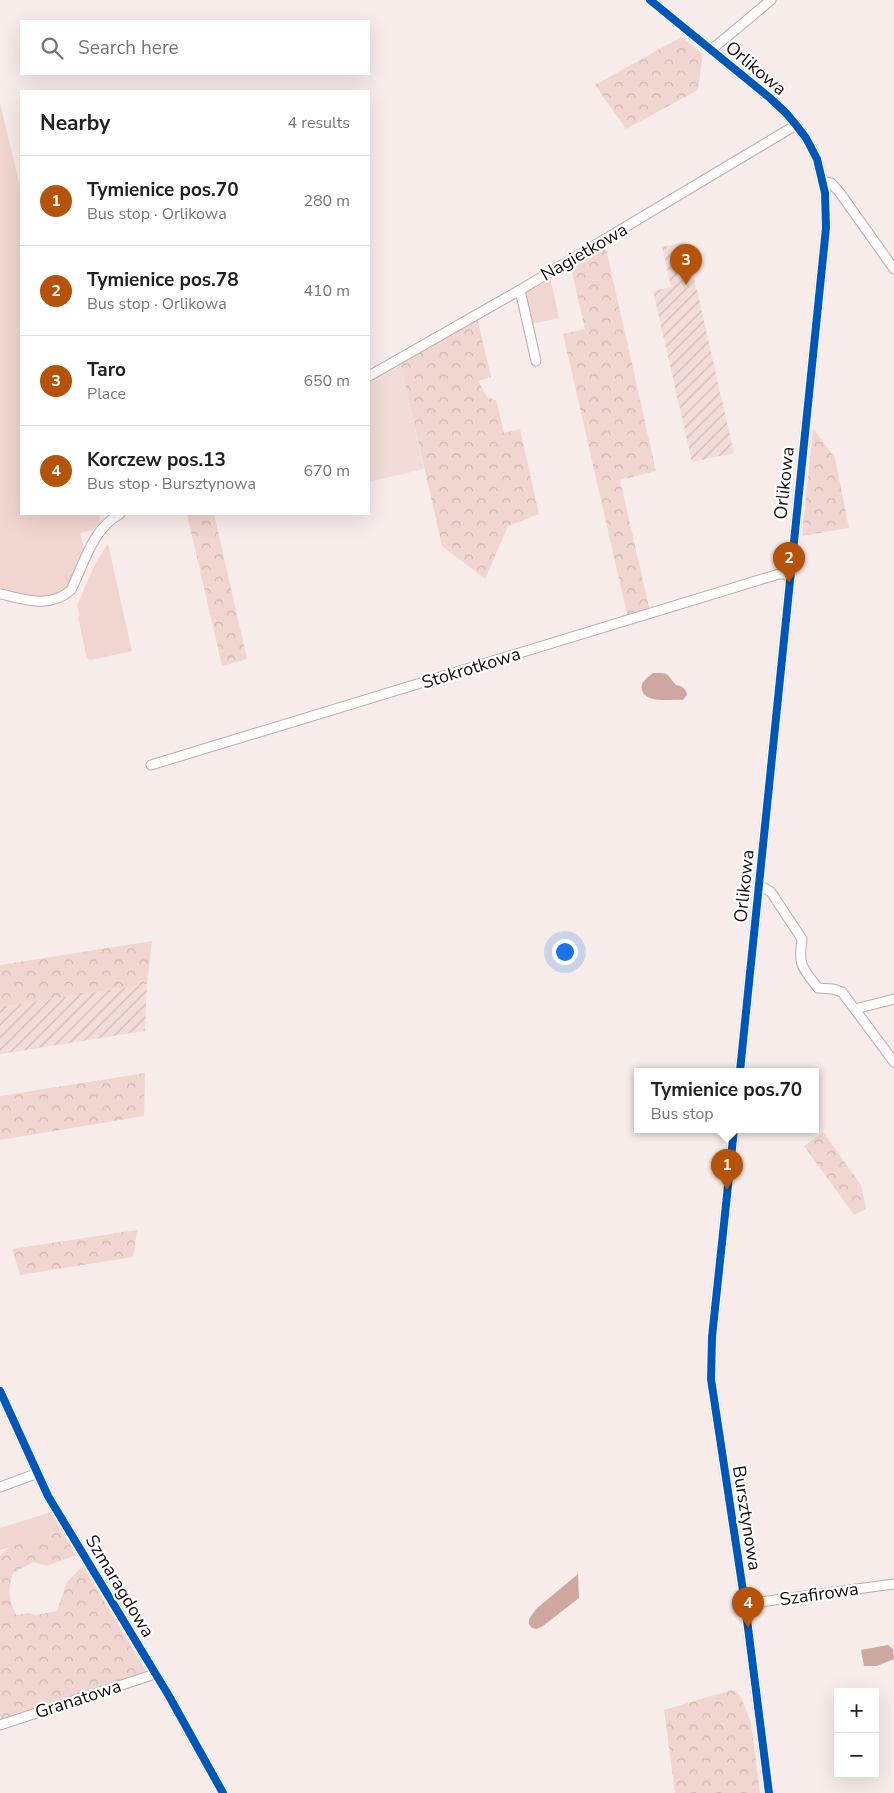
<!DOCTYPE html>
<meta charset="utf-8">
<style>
:root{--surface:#fff;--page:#f6f6f6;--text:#202124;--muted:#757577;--line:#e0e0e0;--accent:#b45309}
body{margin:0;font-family:"Nunito Sans",sans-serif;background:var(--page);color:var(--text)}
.controls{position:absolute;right:15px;bottom:15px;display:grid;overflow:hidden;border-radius:0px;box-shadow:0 5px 20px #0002}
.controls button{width:45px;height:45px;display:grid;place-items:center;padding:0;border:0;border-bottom:1px solid var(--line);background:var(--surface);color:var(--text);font:25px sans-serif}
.you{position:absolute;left:564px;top:951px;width:18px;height:18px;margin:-12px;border:4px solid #fff;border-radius:50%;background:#1a73e8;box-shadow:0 0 0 8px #1a73e833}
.badge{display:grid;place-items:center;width:32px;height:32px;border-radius:50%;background:var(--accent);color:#fff;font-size:16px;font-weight:700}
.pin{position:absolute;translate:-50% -41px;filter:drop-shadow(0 1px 2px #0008)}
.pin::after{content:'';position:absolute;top:26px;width:18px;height:15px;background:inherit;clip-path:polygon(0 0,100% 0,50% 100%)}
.popup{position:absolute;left:634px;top:1068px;width:185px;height:65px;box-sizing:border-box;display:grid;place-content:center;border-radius:0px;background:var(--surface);filter:drop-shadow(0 1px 4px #0005);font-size:16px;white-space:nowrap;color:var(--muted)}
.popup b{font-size:19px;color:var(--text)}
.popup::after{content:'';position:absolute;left:50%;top:100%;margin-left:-10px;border:10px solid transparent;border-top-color:var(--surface)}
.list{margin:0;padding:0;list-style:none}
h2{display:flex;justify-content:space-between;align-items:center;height:65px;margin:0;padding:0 20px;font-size:21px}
h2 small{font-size:16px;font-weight:400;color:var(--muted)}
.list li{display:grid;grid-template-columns:32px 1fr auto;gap:15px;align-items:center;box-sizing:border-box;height:90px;padding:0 20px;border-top:1px solid var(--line)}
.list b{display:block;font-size:19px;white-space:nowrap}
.list p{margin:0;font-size:16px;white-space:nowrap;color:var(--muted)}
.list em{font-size:16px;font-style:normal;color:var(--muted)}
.icon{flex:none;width:28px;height:28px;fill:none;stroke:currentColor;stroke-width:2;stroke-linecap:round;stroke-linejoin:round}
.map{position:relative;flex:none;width:894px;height:1793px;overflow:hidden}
.search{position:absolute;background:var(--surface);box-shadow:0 5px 20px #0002;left:20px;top:20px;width:350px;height:55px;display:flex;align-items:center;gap:12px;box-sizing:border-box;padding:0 18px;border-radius:0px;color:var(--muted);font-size:19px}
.panel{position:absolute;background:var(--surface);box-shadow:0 5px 20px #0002;left:20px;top:90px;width:350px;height:425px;border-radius:0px}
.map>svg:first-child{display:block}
.built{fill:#f1dcd8}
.industrial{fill:url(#industrial-furrows)}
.green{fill:#f1d5d0}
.forest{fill:url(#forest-crowns)}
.water{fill:#cea8a0}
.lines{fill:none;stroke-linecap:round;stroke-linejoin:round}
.minor-casing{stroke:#b8aeac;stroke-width:11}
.minor{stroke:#fefcfc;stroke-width:9}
.cycleway-casing{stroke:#fff;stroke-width:11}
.cycleway{stroke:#0057b8;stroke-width:8}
.labels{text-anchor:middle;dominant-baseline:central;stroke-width:4.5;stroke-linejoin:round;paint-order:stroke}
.street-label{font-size:18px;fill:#140c0a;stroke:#fff}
</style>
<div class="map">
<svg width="894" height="1793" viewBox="0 0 894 1793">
<defs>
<pattern id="industrial-furrows" width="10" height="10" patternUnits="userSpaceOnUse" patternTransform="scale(1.25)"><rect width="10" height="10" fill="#f1dcd8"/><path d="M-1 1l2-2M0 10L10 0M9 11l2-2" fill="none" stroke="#cebcb8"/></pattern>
<pattern id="forest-crowns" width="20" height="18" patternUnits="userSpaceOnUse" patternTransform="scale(1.25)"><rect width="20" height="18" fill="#f1d5d0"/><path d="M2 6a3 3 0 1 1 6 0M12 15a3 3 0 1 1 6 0" fill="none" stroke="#ceb6b1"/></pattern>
</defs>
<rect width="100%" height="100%" fill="#f8ecea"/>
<!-- built -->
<polygon class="built" points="400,361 424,469 369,482 369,379"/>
<!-- industrial -->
<g class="industrial">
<polygon points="686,242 734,453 692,462 653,291 671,287 662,247"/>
<polygon points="147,984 145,1031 0,1054 0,1007"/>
</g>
<!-- green -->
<g class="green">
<polygon points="0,103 21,191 21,514 99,514 101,523 92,530 80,533 85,552 66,591 37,598 1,589 0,584"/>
<polygon points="550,276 559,318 532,324 524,290"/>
<polygon points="108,544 132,651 91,660 87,659 78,617 80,616 77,605 96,562"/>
<polygon points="51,1512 62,1531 0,1550 0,1528"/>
</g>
<!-- forest -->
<g class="forest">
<polygon points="681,37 703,54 698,90 626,129 595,85"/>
<polygon points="605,244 656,471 620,480 650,611 628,618 563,334 585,329 570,264"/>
<polygon points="477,317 491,377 478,381 487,397 496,400 504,433 520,429 539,514 508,526 485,579 442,546 400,361"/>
<polygon points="813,428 835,458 849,528 802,536"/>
<polygon points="187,514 214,514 247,659 222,666"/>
<polygon points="152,941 147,984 0,1007 0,965"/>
<polygon points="145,1073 144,1116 0,1140 0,1096"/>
<polygon points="823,1132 861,1185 866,1209 854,1215 804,1146"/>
<polygon points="137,1230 133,1257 20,1275 12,1249"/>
<path d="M62,1531L76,1555L47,1566L33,1562L13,1573C7,1590 9,1599 16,1615L29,1613L36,1615L57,1611L67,1582L83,1566L146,1671L0,1720V1556L9,1547Z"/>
<polygon points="732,1690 740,1695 751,1723 760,1793 675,1793 664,1710"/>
</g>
<!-- water -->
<g class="water">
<path d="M653,673C671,673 665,673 676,685C682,686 686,688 687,695L683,700C672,699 645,704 642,690C640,682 647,678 653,673Z"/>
<polygon points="578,1574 579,1598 543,1626 537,1629 532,1628 529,1624 529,1619 536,1609"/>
<polygon points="888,1645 893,1649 894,1659 877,1666 864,1666 861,1650"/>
</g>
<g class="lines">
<defs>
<g id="minor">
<polyline points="650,0 770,98 787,114 796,125 806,138 817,159 825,193 826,228 740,1071"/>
<polyline points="711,50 771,0"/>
<polyline points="823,181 831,183 840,193 894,269"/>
<polyline points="520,290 536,361"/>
<polyline points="369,376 520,290 796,125"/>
<path d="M0,594C24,599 50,609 71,590C84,564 92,529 120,514"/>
<polyline points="151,765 779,574 790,574"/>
<path d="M759,885L771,892L802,939C798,966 802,967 818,988L833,989L842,992L894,1062"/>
<polyline points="855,1009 894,999"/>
<polyline points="734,1129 712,1337 711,1379 745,1604 769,1793"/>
<polyline points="0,1391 48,1496 169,1696 223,1793"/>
<polyline points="0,1487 38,1473"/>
<polyline points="745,1604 894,1584"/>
<polyline points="0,1725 155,1674"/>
</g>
</defs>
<!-- minor casing -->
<use href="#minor" class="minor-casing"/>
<!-- minor -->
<use href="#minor" class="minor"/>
<defs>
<g id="cycleway">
<polyline points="650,0 770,98 787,114 796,125 806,138 817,159 825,193 826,228 740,1071"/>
<polyline points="734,1129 712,1337 711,1379 745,1604 769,1793"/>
<polyline points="0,1391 48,1496 169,1696 223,1793"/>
</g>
</defs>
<!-- cycleway casing -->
<use href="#cycleway" class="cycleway-casing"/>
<!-- cycleway -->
<use href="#cycleway" class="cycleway"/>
</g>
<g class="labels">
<!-- street labels -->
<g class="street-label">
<text transform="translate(756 68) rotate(40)">Orlikowa</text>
<text transform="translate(584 252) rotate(-30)">Nagietkowa</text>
<text transform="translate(784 483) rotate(-84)">Orlikowa</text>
<text transform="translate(471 668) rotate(-17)">Stokrotkowa</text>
<text transform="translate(744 886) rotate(-84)">Orlikowa</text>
<text transform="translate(747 1518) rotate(81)">Bursztynowa</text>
<text transform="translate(120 1586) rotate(59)">Szmaragdowa</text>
<text transform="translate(819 1594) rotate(-8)">Szafirowa</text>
<text transform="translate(78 1699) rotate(-18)">Granatowa</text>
</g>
</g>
</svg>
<div class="controls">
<button>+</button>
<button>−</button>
</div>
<div class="you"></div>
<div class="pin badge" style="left:727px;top:1190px">1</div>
<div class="popup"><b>Tymienice pos.70</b>Bus stop</div>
<div class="pin badge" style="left:789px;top:583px">2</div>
<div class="pin badge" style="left:686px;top:285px">3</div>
<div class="pin badge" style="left:748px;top:1628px">4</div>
<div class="search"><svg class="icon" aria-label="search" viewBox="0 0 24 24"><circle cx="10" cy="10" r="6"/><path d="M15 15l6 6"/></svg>Search here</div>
<section class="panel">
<h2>Nearby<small>4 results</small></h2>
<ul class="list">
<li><span class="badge">1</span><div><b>Tymienice pos.70</b><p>Bus stop · Orlikowa</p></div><em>280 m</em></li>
<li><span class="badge">2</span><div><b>Tymienice pos.78</b><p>Bus stop · Orlikowa</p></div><em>410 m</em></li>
<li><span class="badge">3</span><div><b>Taro</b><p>Place</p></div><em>650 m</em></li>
<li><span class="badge">4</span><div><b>Korczew pos.13</b><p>Bus stop · Bursztynowa</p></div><em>670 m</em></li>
</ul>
</section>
</div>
